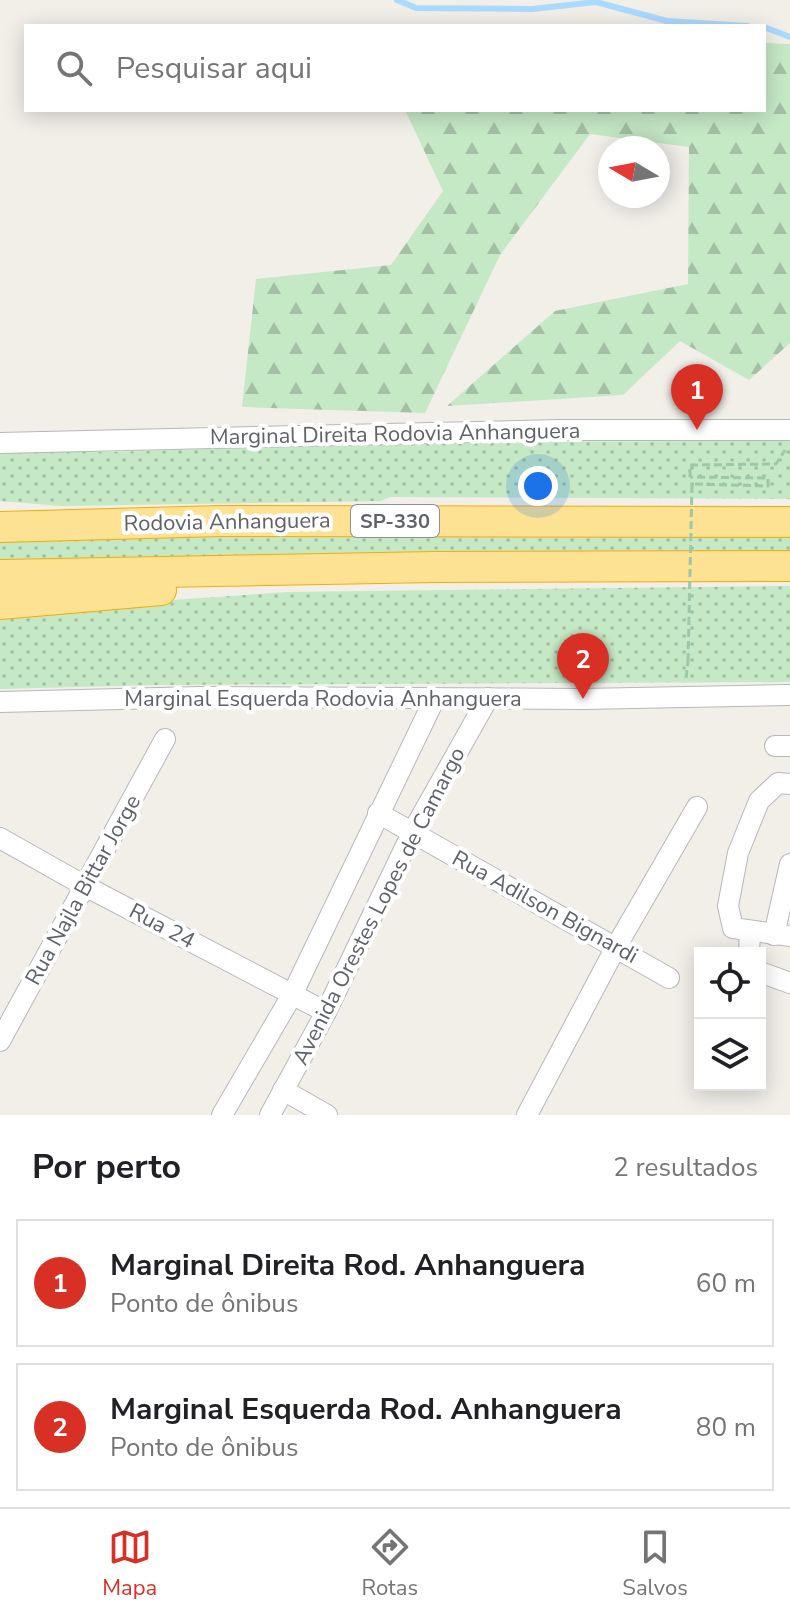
<!DOCTYPE html>
<html lang="pt">
<meta charset="utf-8">
<style>
:root{--surface:#fff;--page:#f2f2f2;--text:#202124;--muted:#757577;--line:#e0e0e0;--accent:#d93025}
body{margin:0;font-family:"Nunito Sans",sans-serif;background:var(--page);color:var(--text)}
.controls{position:absolute;right:24px;bottom:24px;display:grid;overflow:hidden;border-radius:0px;box-shadow:0 4px 20px #0003}
.controls button{width:72px;height:72px;display:grid;place-items:center;padding:0;border:0;border-bottom:2px solid var(--line);background:var(--surface);color:var(--text);font:40px sans-serif}
.compass{position:absolute;left:598px;top:136px;width:72px;height:72px;border-radius:50%;background:var(--surface);box-shadow:0 4px 20px #0003;rotate:280deg}
.you{position:absolute;left:538px;top:486px;width:28px;height:28px;margin:-20px;border:6px solid #fff;border-radius:50%;background:#1a73e8;box-shadow:0 0 0 12px #1a73e833}
.badge{display:grid;place-items:center;width:52px;height:52px;border-radius:50%;background:var(--accent);color:#fff;font-size:26px;font-weight:700}
.pin{position:absolute;translate:-50% -66px;filter:drop-shadow(0 2px 4px #0008)}
.pin::after{content:'';position:absolute;top:42px;width:28px;height:24px;background:inherit;clip-path:polygon(0 0,100% 0,50% 100%)}
.list{margin:0;padding:0;list-style:none}
h2{display:flex;justify-content:space-between;align-items:center;height:104px;margin:0;padding:0 32px;font-size:34px}
h2 small{font-size:26px;font-weight:400;color:var(--muted)}
.list li{display:grid;grid-template-columns:52px 1fr auto;gap:24px;align-items:center;box-sizing:border-box;height:128px;margin:0 16px 16px;padding:0 16px;border:2px solid var(--line);border-radius:0px}
.list b{display:block;font-size:30px;white-space:nowrap}
.list p{margin:0;font-size:26px;white-space:nowrap;color:var(--muted)}
.list em{font-size:26px;font-style:normal;color:var(--muted)}
.icon{flex:none;width:44px;height:44px;fill:none;stroke:currentColor;stroke-width:2;stroke-linecap:round;stroke-linejoin:round}
.map{position:relative;flex:none;width:790px;height:1115px;overflow:hidden}
.search{position:absolute;background:var(--surface);box-shadow:0 4px 20px #0003;left:24px;right:24px;top:24px;height:88px;display:flex;align-items:center;gap:20px;box-sizing:border-box;padding:0 28px;border-radius:0px;color:var(--muted);font-size:30px}
.sheet{height:392px;background:var(--surface)}
nav{display:flex;justify-content:space-around;align-items:center;box-sizing:border-box;height:112px;border-top:2px solid var(--line);background:var(--surface);font-size:22px;color:var(--muted)}
nav a{display:grid;justify-items:center;gap:4px}
nav .on{color:var(--accent)}
.map>svg:first-child{display:block}
.grass{fill:url(#grass-dots)}
.forest{fill:url(#forest-firs)}
.lines{fill:none;stroke-linecap:round;stroke-linejoin:round}
.stream{stroke:#aadaff;stroke-width:6}
.minor-casing{stroke:#b5b8bc;stroke-width:22}
.highway-casing{stroke:#f9ab00;stroke-width:32}
.path{stroke:#9cc7a9;stroke-width:3;stroke-dasharray:8 4;stroke-linecap:butt}
.minor{stroke:#fff;stroke-width:20}
.highway{stroke:#fde293;stroke-width:30}
.path-bridge{stroke:#9cc7a9;stroke-width:3;stroke-dasharray:8 4;stroke-linecap:butt}
.labels{text-anchor:middle;dominant-baseline:central;stroke-width:8;stroke-linejoin:round;paint-order:stroke}
.shield{fill:#fff;stroke:#8f9295;stroke-width:2}
.shield-label{font-size:20px;font-weight:bold;fill:#5f6368}
.street-label{font-size:22px;fill:#5f6368;stroke:#fff}
</style>
<div class="map">
<svg width="790" height="1115" viewBox="0 0 790 1115">
<defs>
<pattern id="grass-dots" width="8" height="8" patternUnits="userSpaceOnUse" patternTransform="scale(2)"><rect width="8" height="8" fill="#c5e8c5"/><path d="M2 2h.1M6 6h.1" fill="none" stroke="#a3c0a4" stroke-width="1.8" stroke-linecap="round"/></pattern>
<pattern id="forest-firs" width="22" height="20" patternUnits="userSpaceOnUse" patternTransform="scale(2)"><rect width="22" height="20" fill="#c5e8c5"/><path d="M5 1l3.5 6h-7zM16 11l3.5 6h-7z" fill="#a3c0a4"/></pattern>
</defs>
<rect width="100%" height="100%" fill="#f1efe8"/>
<!-- grass -->
<g class="grass">
<polygon points="790,441 790,499 390,497 381,501 61,506 0,501 0,452 112,452 434,442"/>
<polygon points="790,531 790,550 376,554 0,562 0,541 375,532"/>
<polygon points="790,586 790,682 153,685 0,689 0,612 288,592"/>
</g>
<!-- forest -->
<polygon class="forest" points="764,43 790,44 790,343 749,380 680,341 623,395 447,406 555,311 688,284 689,147 590,134 500,255 425,413 242,407 256,279 391,265 443,191 405,110 764,110"/>
<g class="lines">
<!-- stream -->
<g class="stream">
<polyline points="397,0 416,8 532,9 596,2 667,21 747,26"/>
<polyline points="764,27 790,37"/>
</g>
<defs>
<g id="minor">
<polyline points="0,443 559,430 790,430"/>
<polyline points="0,702 200,697 583,699 790,695"/>
<polyline points="775,746 790,746"/>
<polyline points="790,784 778,783 759,801 738,853 728,906 733,928 790,936"/>
<polyline points="378,813 669,978"/>
<polyline points="0,838 85,886 326,1012"/>
<polyline points="774,935 790,864"/>
<polyline points="749,953 750,931"/>
<polyline points="760,972 790,983"/>
<polyline points="0,1041 165,739"/>
<polyline points="283,1090 327,1115"/>
<polyline points="222,1115 292,995 435,698"/>
<polyline points="270,1115 326,1012 412,833 488,698"/>
<polyline points="527,1115 616,947 697,807"/>
</g>
<g id="highway">
<polyline points="0,527 221,521 790,522"/>
<polyline points="0,575 435,567 790,566"/>
<polyline points="0,604 161,590"/>
</g>
</defs>
<!-- minor casing -->
<use href="#minor" class="minor-casing"/>
<!-- highway casing -->
<use href="#highway" class="highway-casing"/>
<!-- path -->
<g class="path">
<polyline points="690,477 690,465 776,464 785,450"/>
<polyline points="686,678 688,661"/>
</g>
<!-- minor -->
<use href="#minor" class="minor"/>
<!-- highway -->
<use href="#highway" class="highway"/>
<!-- path-bridge -->
<polyline class="path-bridge" points="688,661 692,484 768,486 768,478 690,477"/>
</g>
<g class="labels">
<!-- shield labels -->
<rect class="shield" x="351" y="505" width="88" height="32" rx="6"/>
<g class="shield-label">
<text x="395" y="521">SP-330</text>
</g>
<!-- street labels -->
<g class="street-label">
<text transform="translate(395 434) rotate(-1)">Marginal Direita Rodovia Anhanguera</text>
<text transform="translate(227 522) rotate(-1)">Rodovia Anhanguera</text>
<text x="323" y="699">Marginal Esquerda Rodovia Anhanguera</text>
<text transform="translate(83 890) rotate(-61)">Rua Najla Bittar Jorge</text>
<text transform="translate(379 906) rotate(-63)">Avenida Orestes Lopes de Camargo</text>
<text transform="translate(545 907) rotate(29)">Rua Adilson Bignardi</text>
<text transform="translate(162 926) rotate(28)">Rua 24</text>
</g>
</g>
</svg>
<div class="controls">
<button><svg class="icon" aria-label="locate" viewBox="0 0 24 24"><circle cx="12" cy="12" r="6"/><path d="M12 2v4M12 18v4M2 12h4M18 12h4"/></svg></button>
<button><svg class="icon" aria-label="layers" viewBox="0 0 24 24"><path d="M12 4l9 5-9 5-9-5zM3 14l9 5 9-5"/></svg></button>
</div>
<svg class="compass" viewBox="-18 -18 36 36"><path d="M0-13l5 13h-10z" fill="#e53935"/><path d="M0 13l5-13h-10z" fill="#757577"/></svg>
<div class="you"></div>
<div class="pin badge" style="left:697px;top:430px">1</div>
<div class="pin badge" style="left:583px;top:699px">2</div>
<div class="search"><svg class="icon" aria-label="search" viewBox="0 0 24 24"><circle cx="10" cy="10" r="6"/><path d="M15 15l6 6"/></svg>Pesquisar aqui</div>
</div>
<section class="sheet">
<h2>Por perto<small>2 resultados</small></h2>
<ul class="list">
<li><span class="badge">1</span><div><b>Marginal Direita Rod. Anhanguera</b><p>Ponto de ônibus</p></div><em>60 m</em></li>
<li><span class="badge">2</span><div><b>Marginal Esquerda Rod. Anhanguera</b><p>Ponto de ônibus</p></div><em>80 m</em></li>
</ul>
</section>
<nav>
<a class="on"><svg class="icon" aria-label="map" viewBox="0 0 24 24"><path d="M3 6l6-2 6 2 6-2v14l-6 2-6-2-6 2zM9 4v14M15 6v14"/></svg>Mapa</a>
<a><svg class="icon" aria-label="directions" viewBox="0 0 24 24"><path d="M12 3l9 9-9 9-9-9zM9 14v-3h6M13 9l2 2-2 2"/></svg>Rotas</a>
<a><svg class="icon" aria-label="saved" viewBox="0 0 24 24"><path d="M7 4h10v16l-5-4-5 4z"/></svg>Salvos</a>
</nav>
